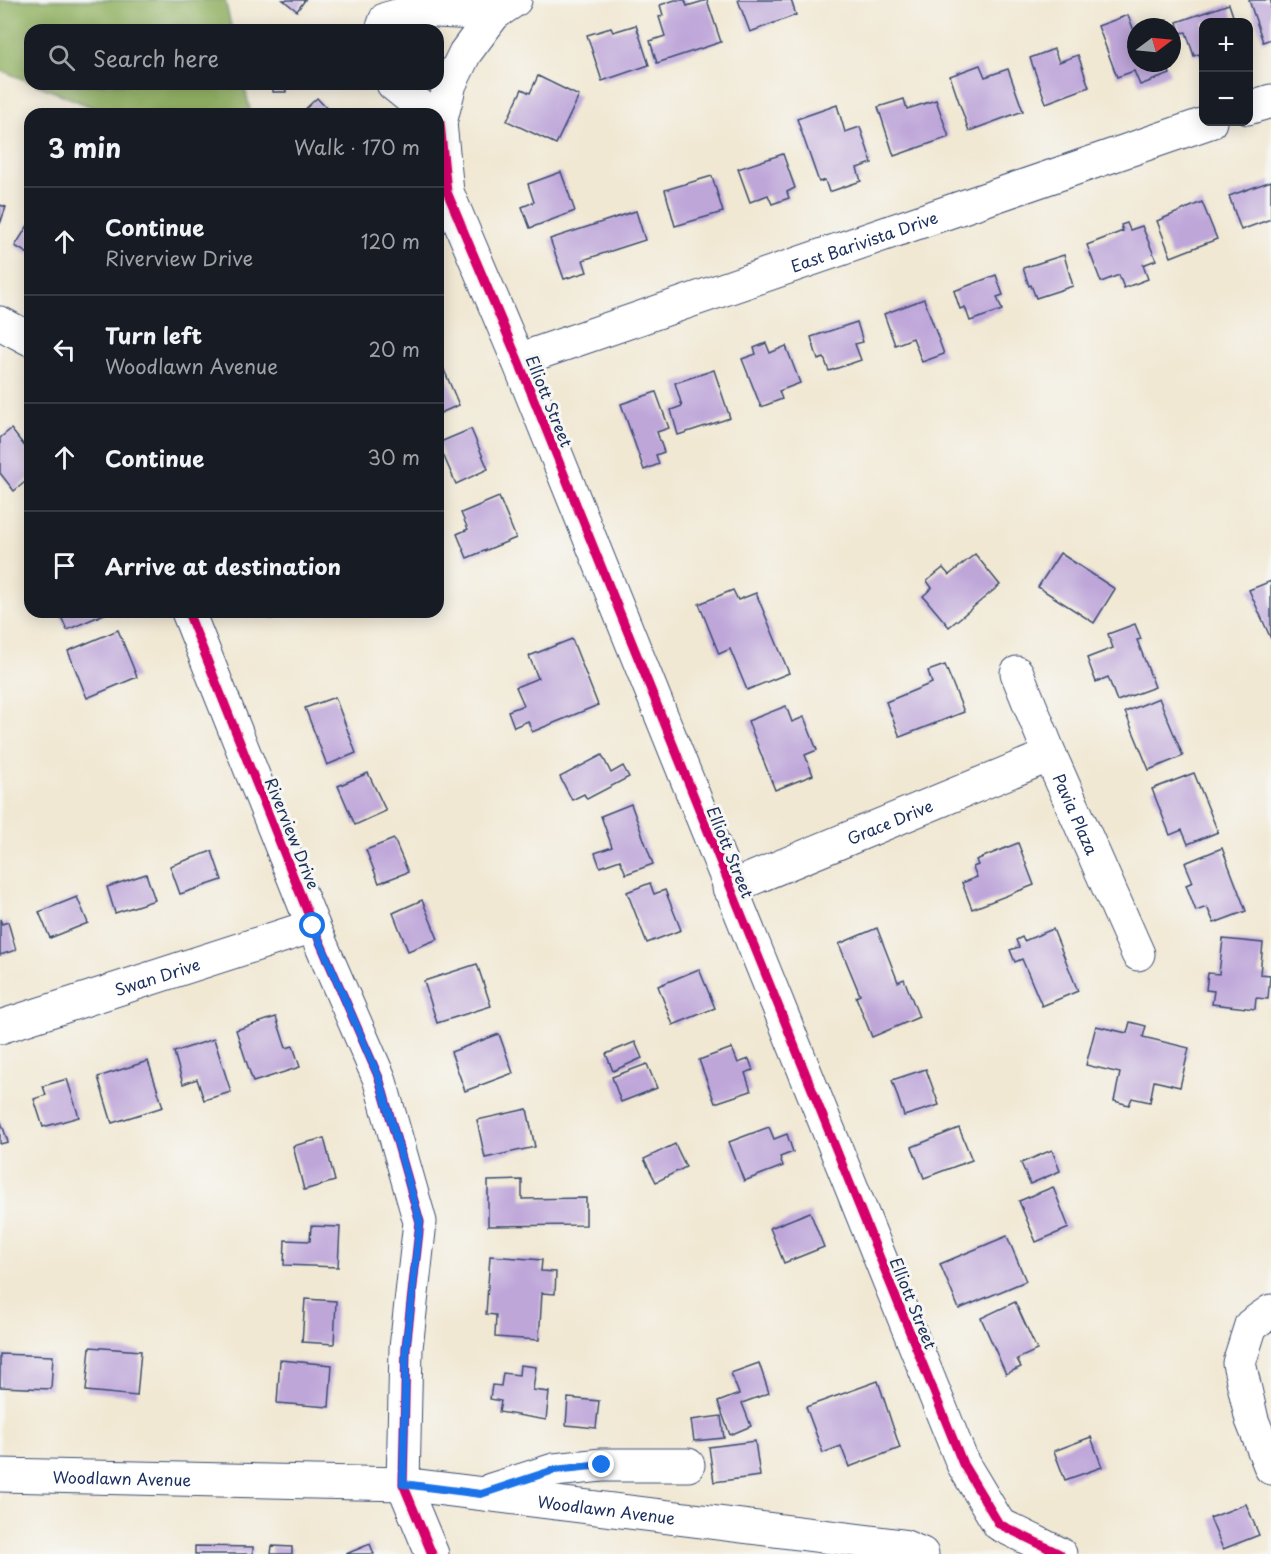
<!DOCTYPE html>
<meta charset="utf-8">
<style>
:root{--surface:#171b24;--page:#242831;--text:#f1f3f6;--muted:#9ea1a6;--line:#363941}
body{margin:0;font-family:"Playpen Sans",sans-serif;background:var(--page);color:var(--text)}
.controls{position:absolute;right:18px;top:18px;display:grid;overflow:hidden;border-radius:12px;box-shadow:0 3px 15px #0003}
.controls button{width:54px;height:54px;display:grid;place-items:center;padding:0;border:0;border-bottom:2px solid var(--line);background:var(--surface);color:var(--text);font:30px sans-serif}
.compass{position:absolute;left:1127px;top:18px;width:54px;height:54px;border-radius:50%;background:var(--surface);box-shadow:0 3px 15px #0003;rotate:74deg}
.stop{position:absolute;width:18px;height:18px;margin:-14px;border:4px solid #1a73e8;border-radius:50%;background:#fff}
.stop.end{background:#1a73e8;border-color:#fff;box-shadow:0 2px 6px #0008}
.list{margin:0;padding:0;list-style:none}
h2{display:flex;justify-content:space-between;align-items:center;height:78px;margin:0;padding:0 24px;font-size:26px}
h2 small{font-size:20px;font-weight:400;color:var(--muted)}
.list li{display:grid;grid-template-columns:39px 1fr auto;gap:18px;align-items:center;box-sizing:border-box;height:108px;padding:0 24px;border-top:2px solid var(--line)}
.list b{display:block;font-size:22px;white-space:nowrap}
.list p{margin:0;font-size:20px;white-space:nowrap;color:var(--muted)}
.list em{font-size:20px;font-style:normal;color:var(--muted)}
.icon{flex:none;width:33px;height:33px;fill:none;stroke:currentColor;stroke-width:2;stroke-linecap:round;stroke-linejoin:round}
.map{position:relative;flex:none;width:1271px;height:1554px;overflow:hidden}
.search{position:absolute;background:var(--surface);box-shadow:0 3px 15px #0003;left:24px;top:24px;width:420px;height:66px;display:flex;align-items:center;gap:15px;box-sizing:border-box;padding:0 21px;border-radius:18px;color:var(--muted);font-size:22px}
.panel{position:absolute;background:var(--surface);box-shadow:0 3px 15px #0003;left:24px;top:108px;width:420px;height:510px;border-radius:18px}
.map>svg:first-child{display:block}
.forest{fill:#93b265;stroke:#577062;stroke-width:1.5}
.building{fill:#bea6d9}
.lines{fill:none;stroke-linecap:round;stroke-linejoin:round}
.minor-casing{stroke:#3b4b70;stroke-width:35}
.minor{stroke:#fff;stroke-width:33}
.cycleway-casing{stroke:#f6f6f2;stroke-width:13}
.cycleway{stroke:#d6006c;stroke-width:9}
.route{stroke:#1a73e8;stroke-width:8}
.labels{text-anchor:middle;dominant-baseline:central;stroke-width:6;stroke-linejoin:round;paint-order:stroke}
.street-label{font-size:16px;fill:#1b2f5e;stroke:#f6f6f2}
</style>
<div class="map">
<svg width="1271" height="1554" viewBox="0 0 1271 1554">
<rect width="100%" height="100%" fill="#f6f6f2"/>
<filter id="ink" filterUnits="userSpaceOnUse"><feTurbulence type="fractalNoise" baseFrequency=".0167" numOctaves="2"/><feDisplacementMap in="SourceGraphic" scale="12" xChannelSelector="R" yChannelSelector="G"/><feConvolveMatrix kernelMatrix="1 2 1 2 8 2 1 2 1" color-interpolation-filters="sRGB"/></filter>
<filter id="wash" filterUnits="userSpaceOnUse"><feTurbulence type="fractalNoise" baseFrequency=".008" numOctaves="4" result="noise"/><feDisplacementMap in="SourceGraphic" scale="24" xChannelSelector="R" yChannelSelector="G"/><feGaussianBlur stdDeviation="1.35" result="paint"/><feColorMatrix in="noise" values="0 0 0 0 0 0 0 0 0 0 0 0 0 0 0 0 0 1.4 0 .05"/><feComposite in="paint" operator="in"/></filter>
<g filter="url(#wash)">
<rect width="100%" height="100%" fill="#f1e8d3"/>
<!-- forest -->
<g class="forest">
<polygon points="0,0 225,0 232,30 30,30 30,82 0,70"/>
<polygon points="35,84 244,84 251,114 109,114"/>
</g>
<g id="blocks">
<!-- building -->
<g class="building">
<polygon points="283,0 305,0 297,11"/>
<polygon points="675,0 685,0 687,6 707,0 721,42 657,63 650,41 665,36 659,17 663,15 660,5"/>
<polygon points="738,0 791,0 796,15 750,32"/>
<polygon points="1249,0 1271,0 1271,39 1263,42"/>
<polygon points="1229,4 1235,22 1204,22 1203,65 1199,54 1194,56 1186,32 1180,33 1177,22"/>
<polygon points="1128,15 1136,36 1136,63 1166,63 1170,74 1140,85 1134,71 1117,77 1098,26"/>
<polygon points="636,25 649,65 602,81 587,35 611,28 613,32"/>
<polygon points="1054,49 1059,62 1078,55 1089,87 1046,103 1030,58"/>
<polygon points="980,65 985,77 1008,69 1023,111 969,131 950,76"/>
<polygon points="538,76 579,96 556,144 507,121 522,89 530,93"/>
<polygon points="273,84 285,84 286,92 273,92"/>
<polygon points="317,98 332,114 300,114"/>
<polygon points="904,99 907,109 936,100 949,137 894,156 878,107"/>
<polygon points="837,105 845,132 860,127 872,163 857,168 861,181 829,192 825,180 819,182 797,119"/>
<polygon points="783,154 795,188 787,192 789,198 772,204 768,195 750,202 738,169"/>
<polygon points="561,172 575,211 530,228 522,207 534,202 528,184"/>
<polygon points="712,176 723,212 675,226 665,190"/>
<polygon points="1271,181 1271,219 1241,230 1229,196"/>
<polygon points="1202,202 1217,239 1171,257 1157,221"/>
<polygon points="0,205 6,207 0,224"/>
<polygon points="636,211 645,240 583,260 587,272 564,279 550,239"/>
<polygon points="30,222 30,255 15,246"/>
<polygon points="1127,223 1130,230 1142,226 1156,260 1143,265 1148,279 1124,288 1119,275 1101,282 1087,245 1123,231 1121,225"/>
<polygon points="1064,255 1073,286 1036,298 1031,285 1029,286 1023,268"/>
<polygon points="996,275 1003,295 997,297 1002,310 970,321 965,307 960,309 954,291"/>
<polygon points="924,299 944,354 922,362 913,338 895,345 884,314"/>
<polygon points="857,322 863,342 855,344 861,360 829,371 824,358 818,360 811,337"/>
<polygon points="766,343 770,353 786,346 800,383 779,391 782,399 761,407 742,359 756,354 754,348"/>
<polygon points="442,365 459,405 438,414 438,366"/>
<polygon points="714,370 730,418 678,435 671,410 682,406 675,383"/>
<polygon points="656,392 669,428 657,432 664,452 656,455 659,464 644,470 621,404"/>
<polygon points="11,429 30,453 30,478 14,491 0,473 0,438"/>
<polygon points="471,429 488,469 456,484 438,443"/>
<polygon points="499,497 516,538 467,558 457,534 468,529 461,513"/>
<polygon points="1060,553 1115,589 1094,623 1038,587"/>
<polygon points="975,554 1000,585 949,627 923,596 932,588 927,581 943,568 949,575"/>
<polygon points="1271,581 1271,639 1249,590"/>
<polygon points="733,590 738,600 756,593 789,673 747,690 730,649 719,654 699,604"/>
<polygon points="59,612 109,612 67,630"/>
<polygon points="268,612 287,612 271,619"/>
<polygon points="1135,624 1141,639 1137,640 1155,687 1117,701 1108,677 1096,682 1087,658 1113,648 1108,634"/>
<polygon points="118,630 137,677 87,698 68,651"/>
<polygon points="572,639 598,705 532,732 528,721 514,727 508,711 524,705 516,687 538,678 529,656"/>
<polygon points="945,665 964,712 900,737 886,702 932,683 928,671"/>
<polygon points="335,697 356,753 327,765 305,708"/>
<polygon points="1159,698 1183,756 1149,770 1125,712"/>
<polygon points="786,706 792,722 804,717 817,750 805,755 813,775 775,790 748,721"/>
<polygon points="602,755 611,773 623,766 629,777 587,799 584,794 572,800 560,777"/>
<polygon points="368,773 386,811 355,825 338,786"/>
<polygon points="1194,773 1218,832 1188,844 1182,830 1170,835 1152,789"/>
<polygon points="631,804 653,864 626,874 620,860 600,867 595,853 612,847 601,816"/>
<polygon points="394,839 408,872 379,883 366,850"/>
<polygon points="1018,843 1034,885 972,909 962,883 977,877 973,867 978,865 976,860"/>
<polygon points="1222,848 1246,911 1214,923 1207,907 1196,911 1186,885 1193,882 1185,863"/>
<polygon points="212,851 222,880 180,894 170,866"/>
<polygon points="146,874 155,900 115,913 107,887"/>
<polygon points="650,883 654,894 665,890 681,930 647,943 627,892"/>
<polygon points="77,897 88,923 50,938 39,912"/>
<polygon points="422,900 438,939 408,951 393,913"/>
<polygon points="0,919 2,924 8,922 16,950 0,955"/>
<polygon points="877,928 898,982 904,979 919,1017 872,1037 856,997 860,995 839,944"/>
<polygon points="1053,929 1078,991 1042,1006 1022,959 1015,962 1010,950 1019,947 1016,940 1022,937 1024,941"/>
<polygon points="1223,939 1263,943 1260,974 1270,975 1268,999 1256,998 1255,1009 1212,1004 1214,991 1206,990 1208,973 1219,974"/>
<polygon points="477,964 491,1006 437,1023 424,981"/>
<polygon points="699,969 715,1008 673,1025 658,986"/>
<polygon points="276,1017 286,1048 293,1046 300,1067 253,1082 236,1030"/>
<polygon points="1130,1022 1146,1026 1143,1037 1189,1048 1180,1087 1154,1081 1150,1102 1132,1098 1129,1105 1114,1101 1120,1073 1086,1065 1096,1026 1127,1033"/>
<polygon points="499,1034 513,1073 465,1091 451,1052"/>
<polygon points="214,1039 231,1092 204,1100 197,1079 183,1084 174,1052"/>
<polygon points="635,1042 642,1058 613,1071 606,1054"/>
<polygon points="732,1048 738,1063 749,1059 753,1070 745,1073 751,1091 715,1103 699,1060"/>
<polygon points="148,1061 163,1107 112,1123 98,1077"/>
<polygon points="647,1064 657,1088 621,1102 612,1077"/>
<polygon points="926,1069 939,1105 904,1116 892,1080"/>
<polygon points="67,1079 79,1117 43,1127 34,1099 46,1095 43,1086"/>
<polygon points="527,1109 535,1147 485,1158 477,1120"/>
<polygon points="0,1119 8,1142 0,1144"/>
<polygon points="769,1127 774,1139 787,1134 793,1152 780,1157 783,1166 744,1181 729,1142"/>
<polygon points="959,1128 972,1160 924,1178 912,1147"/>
<polygon points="324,1138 335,1181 304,1190 293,1146"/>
<polygon points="675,1144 686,1167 656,1182 644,1159"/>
<polygon points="1052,1150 1060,1171 1030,1184 1021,1163"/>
<polygon points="522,1180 522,1199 586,1198 586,1225 488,1226 488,1181"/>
<polygon points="1053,1187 1069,1228 1036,1242 1019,1201"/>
<polygon points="810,1212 824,1247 784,1263 770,1228"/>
<polygon points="311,1226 340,1227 338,1267 284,1265 285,1240 310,1241"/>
<polygon points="1007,1236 1026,1281 959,1309 940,1264"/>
<polygon points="490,1256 542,1260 541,1271 556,1272 555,1294 542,1293 539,1340 495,1337 496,1315 486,1314"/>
<polygon points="305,1299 336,1301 334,1344 302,1342"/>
<polygon points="1015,1302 1037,1350 1017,1359 1021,1367 1006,1374 981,1318"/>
<polygon points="90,1347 141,1351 137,1396 86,1391"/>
<polygon points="0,1354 53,1356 51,1389 0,1387"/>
<polygon points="280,1360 332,1365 329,1407 277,1403"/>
<polygon points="759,1363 769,1393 742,1403 751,1426 730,1435 718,1402 739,1394 731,1373"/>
<polygon points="520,1365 536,1367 533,1390 549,1392 546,1420 499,1412 501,1401 490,1399 492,1385 501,1386 503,1373 519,1375"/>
<polygon points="878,1381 900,1448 849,1467 841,1446 823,1453 806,1407"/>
<polygon points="568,1398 599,1401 596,1428 566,1425"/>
<polygon points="721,1416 724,1438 694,1441 691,1420"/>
<polygon points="1091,1437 1102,1467 1065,1480 1054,1451"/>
<polygon points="755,1441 760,1476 714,1482 709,1447"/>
<polygon points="1246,1504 1259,1535 1223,1549 1210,1518"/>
<polygon points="370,1544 374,1554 346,1554"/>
<polygon points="195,1546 253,1547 253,1554 195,1554"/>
<polygon points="272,1546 292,1547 292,1554 271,1554"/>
</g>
</g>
</g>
<g filter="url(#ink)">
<use href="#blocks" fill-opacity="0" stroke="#3b4b70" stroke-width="1.5"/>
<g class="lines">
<defs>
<g id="minor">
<polyline points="382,30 386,19 418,10 494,14"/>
<polyline points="393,84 430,114"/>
<polyline points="1248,108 1271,101"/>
<polyline points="438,121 440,123 447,192 518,360 963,1464 999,1524 1060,1554"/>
<polyline points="440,123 450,84 465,53 494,14 515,0"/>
<polyline points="0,323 30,339"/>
<path id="s1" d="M518,360L1210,122"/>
<polyline points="188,612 313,926 379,1078 420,1222 406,1348 403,1484 432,1554"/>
<path id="s2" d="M1017,673L1050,755L1138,954"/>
<path id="s3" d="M729,888L1050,755"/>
<path id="s4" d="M0,1027L313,926"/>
<polyline points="1271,1311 1251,1325 1239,1363 1252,1420 1271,1468"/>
<path id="s5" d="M0,1475L403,1484L903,1546L922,1554"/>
<polyline points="491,1490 554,1470 602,1465 688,1465"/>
</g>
</defs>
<!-- minor casing -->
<use href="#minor" class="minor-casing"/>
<!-- minor -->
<use href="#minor" class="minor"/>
<defs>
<g id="cycleway">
<polyline points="438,121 440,123 447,192 518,360 963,1464 999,1524 1060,1554"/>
<polyline points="188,612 313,926 379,1078 420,1222 406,1348 403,1484 432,1554"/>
</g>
</defs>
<!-- cycleway casing -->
<use href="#cycleway" class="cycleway-casing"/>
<!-- cycleway -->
<use href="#cycleway" class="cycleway"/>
</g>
</g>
<g class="lines" filter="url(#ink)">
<!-- route -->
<polyline class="route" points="313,926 379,1078 420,1222 406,1348 403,1484 481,1494 554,1470 602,1465"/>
</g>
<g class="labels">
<!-- street labels -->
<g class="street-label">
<text stroke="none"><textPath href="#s1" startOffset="366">East Barivista Drive</textPath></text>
<text transform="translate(550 401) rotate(68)">Elliott Street</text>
<text stroke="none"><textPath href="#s2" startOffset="153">Pavia Plaza</textPath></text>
<text stroke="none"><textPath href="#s3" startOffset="174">Grace Drive</textPath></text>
<text transform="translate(293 833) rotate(68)">Riverview Drive</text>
<text transform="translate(731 852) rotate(68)">Elliott Street</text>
<text stroke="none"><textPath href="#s4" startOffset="165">Swan Drive</textPath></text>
<text transform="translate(914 1303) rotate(68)">Elliott Street</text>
<text stroke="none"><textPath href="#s5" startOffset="122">Woodlawn Avenue</textPath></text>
<text stroke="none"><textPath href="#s5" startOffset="608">Woodlawn Avenue</textPath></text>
</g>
</g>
</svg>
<div class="controls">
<button>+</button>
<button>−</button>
</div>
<svg class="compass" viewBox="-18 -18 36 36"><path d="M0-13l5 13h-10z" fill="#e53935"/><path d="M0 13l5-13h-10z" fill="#9ea1a6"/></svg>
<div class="stop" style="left:313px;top:926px"></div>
<div class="stop end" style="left:602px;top:1465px"></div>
<div class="search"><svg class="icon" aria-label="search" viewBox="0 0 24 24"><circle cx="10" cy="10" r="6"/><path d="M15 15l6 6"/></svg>Search here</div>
<section class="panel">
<h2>3 min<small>Walk · 170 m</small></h2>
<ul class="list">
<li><svg class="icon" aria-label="ahead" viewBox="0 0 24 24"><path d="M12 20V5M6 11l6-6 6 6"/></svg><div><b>Continue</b><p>Riverview Drive</p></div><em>120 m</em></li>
<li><svg class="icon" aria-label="left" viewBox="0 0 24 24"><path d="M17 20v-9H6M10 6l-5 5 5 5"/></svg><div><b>Turn left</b><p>Woodlawn Avenue</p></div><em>20 m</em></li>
<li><svg class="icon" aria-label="ahead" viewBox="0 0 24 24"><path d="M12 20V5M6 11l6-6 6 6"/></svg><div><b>Continue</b></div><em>30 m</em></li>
<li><svg class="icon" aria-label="arrive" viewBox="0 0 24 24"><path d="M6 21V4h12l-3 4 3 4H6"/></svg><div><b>Arrive at destination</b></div></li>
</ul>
</section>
</div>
